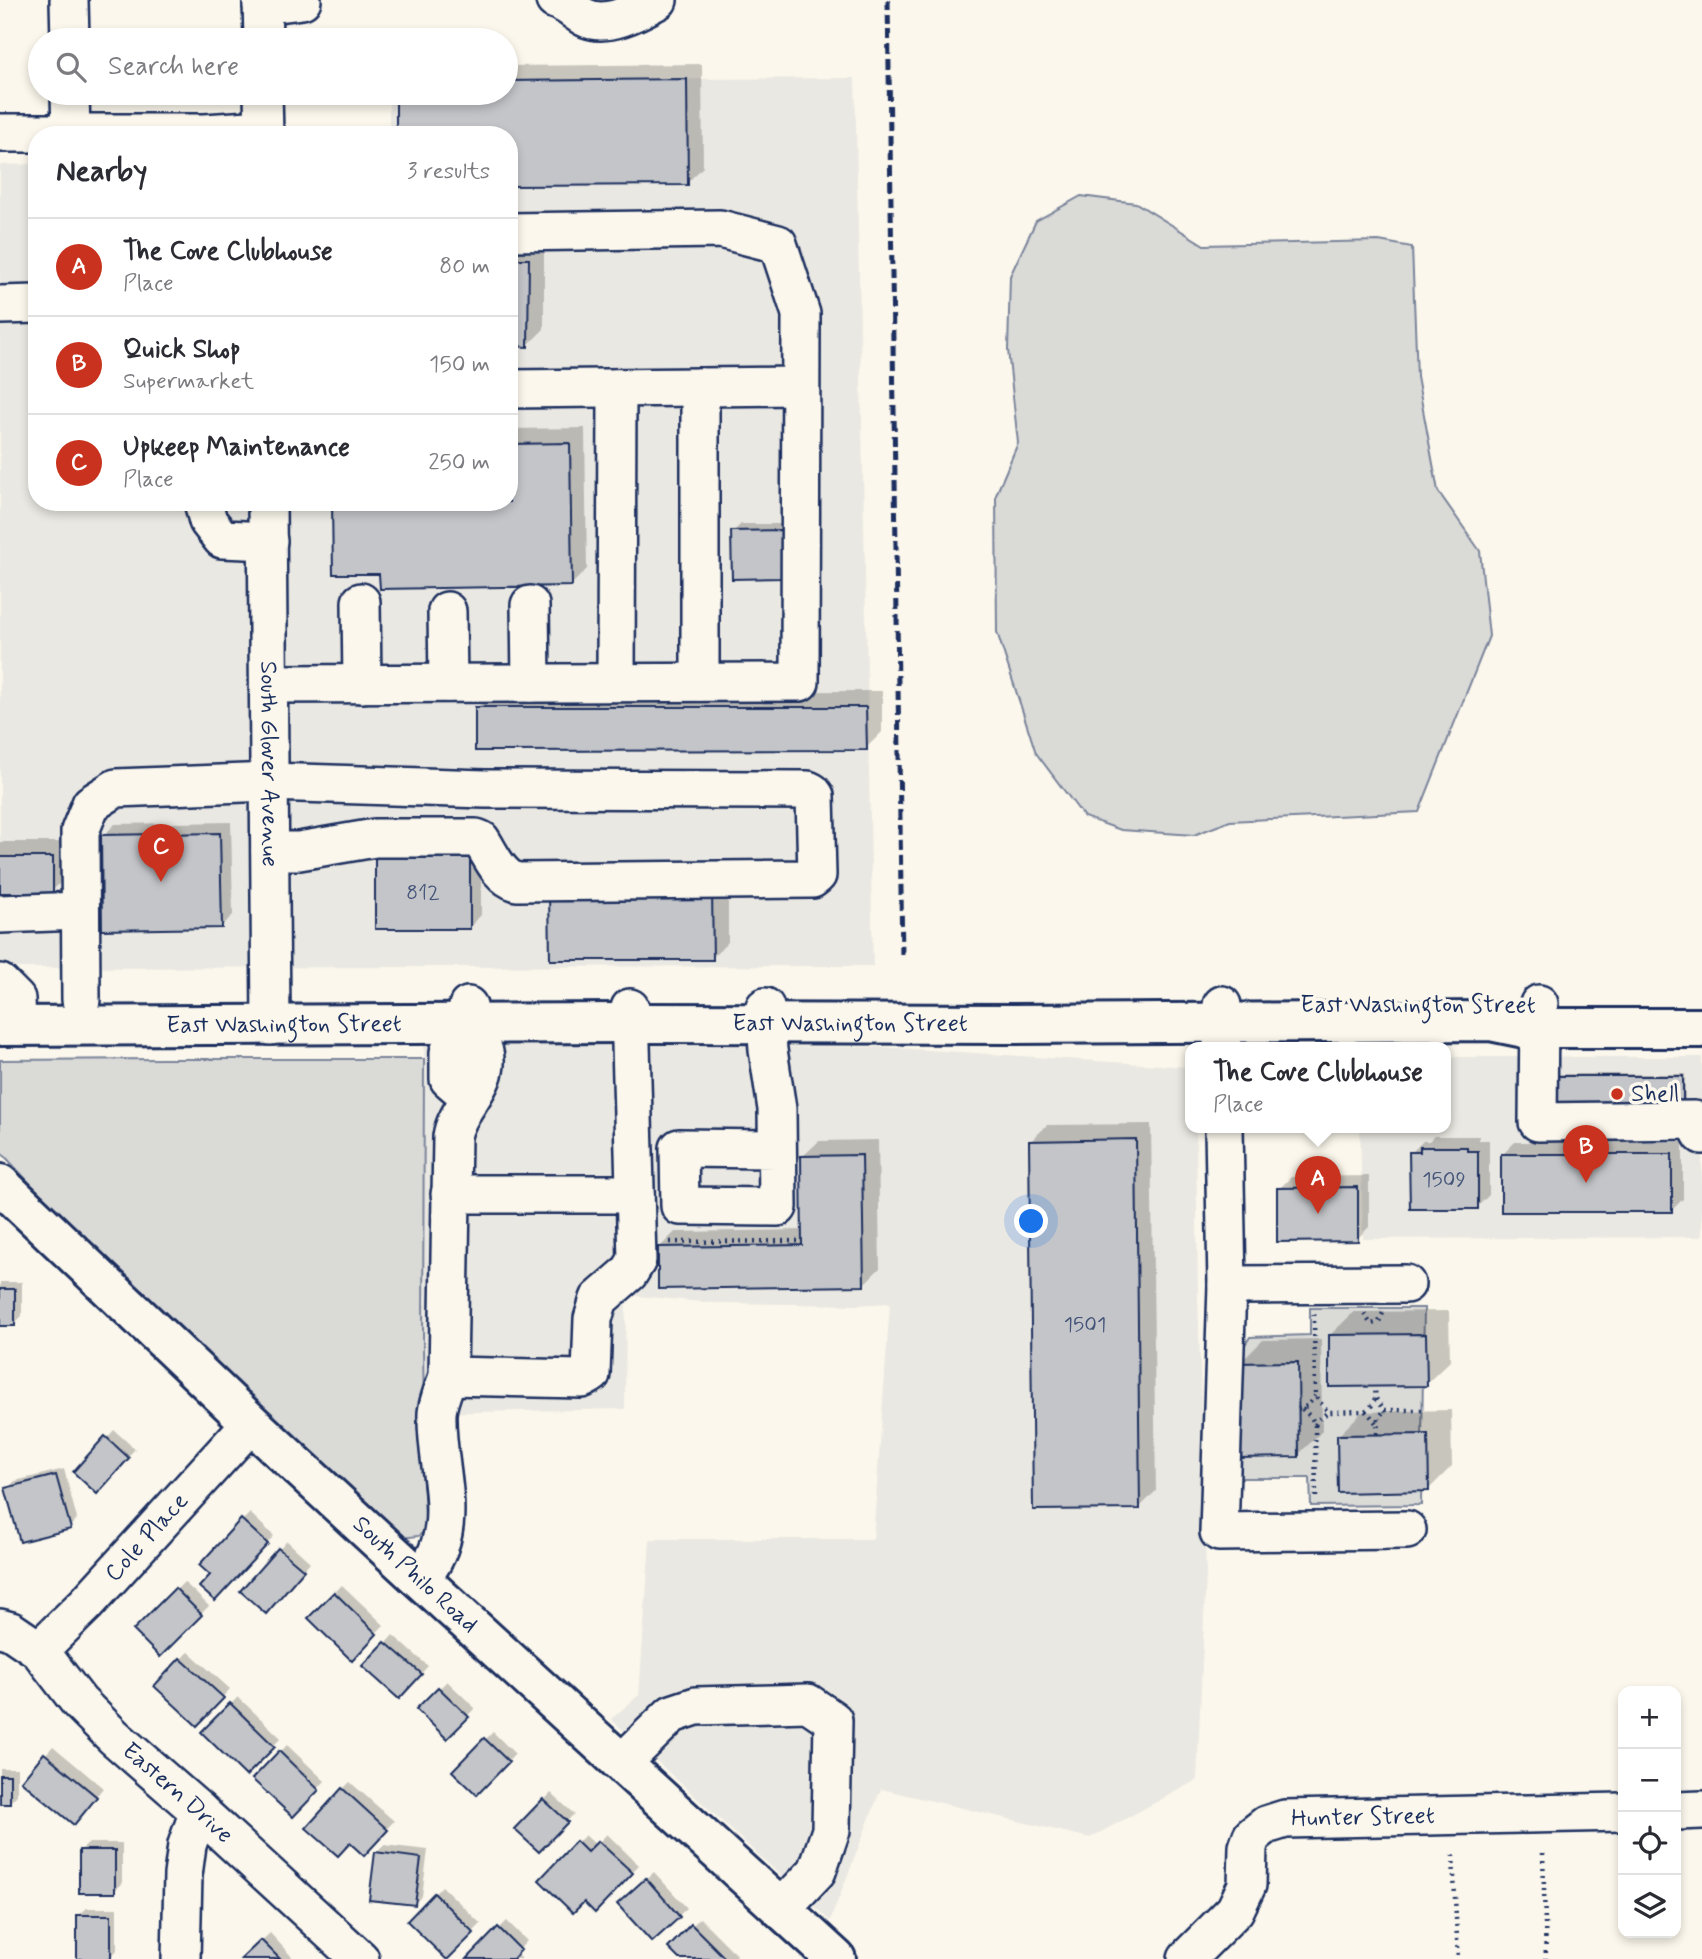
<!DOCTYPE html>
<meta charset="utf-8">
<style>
:root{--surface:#fff;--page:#f2f2f3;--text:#2b2b33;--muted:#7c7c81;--line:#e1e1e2;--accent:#c8321e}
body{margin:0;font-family:Mynerve,sans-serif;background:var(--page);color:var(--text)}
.controls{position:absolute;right:21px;bottom:21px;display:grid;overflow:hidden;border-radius:14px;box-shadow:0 4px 10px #0003}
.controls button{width:63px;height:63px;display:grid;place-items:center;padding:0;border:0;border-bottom:2px solid var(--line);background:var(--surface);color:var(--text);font:35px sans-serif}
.you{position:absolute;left:1032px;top:1222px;width:24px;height:24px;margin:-18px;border:5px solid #fff;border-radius:50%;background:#1a73e8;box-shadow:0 0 0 10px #1a73e833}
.badge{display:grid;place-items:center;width:46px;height:46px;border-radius:50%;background:var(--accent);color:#fff;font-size:23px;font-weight:700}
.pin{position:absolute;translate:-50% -58px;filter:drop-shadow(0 2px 4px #0008)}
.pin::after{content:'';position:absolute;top:37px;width:24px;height:21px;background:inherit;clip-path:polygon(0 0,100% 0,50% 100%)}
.popup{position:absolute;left:1185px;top:1042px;width:266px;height:91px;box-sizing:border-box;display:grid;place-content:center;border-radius:14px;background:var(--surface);filter:drop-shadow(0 2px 5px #0005);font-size:23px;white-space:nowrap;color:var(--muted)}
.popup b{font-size:26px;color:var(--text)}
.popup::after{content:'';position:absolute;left:50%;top:100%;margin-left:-14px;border:14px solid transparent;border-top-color:var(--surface)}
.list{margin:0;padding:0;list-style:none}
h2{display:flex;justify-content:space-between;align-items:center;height:91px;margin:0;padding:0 28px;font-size:30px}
h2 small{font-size:23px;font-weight:400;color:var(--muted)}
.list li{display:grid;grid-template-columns:46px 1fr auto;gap:21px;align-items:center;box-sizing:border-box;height:98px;padding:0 28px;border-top:2px solid var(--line)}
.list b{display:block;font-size:26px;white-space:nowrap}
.list p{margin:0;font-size:23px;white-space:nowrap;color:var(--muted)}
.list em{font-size:23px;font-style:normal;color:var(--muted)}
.icon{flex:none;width:38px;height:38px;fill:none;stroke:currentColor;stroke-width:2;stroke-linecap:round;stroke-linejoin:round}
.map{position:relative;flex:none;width:1702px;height:1959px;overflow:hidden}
.search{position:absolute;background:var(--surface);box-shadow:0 4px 10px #0003;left:28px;top:28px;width:490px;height:77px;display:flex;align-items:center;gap:18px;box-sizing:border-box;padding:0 24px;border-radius:38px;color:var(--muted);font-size:26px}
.panel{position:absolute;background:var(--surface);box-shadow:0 4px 10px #0003;left:28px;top:126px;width:490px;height:385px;border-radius:28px}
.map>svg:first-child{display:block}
.built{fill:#eae8e2}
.green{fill:#dadad7;stroke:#7a849a;stroke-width:2}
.shadow{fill:#0003}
.building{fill:#c3c5c9;stroke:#1b2f5e;stroke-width:2}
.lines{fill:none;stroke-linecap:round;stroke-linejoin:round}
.minor-casing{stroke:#1b2f5e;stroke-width:42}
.major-casing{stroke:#1b2f5e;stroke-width:44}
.path{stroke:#1b2f5e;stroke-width:4.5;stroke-dasharray:2 5;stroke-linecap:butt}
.minor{stroke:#fbf7ec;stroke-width:37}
.major{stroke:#fbf7ec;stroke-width:38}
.rail{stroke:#1b2f5e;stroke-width:5;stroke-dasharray:10 5;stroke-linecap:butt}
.poi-dot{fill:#c8321e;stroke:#fbf7ec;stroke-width:2.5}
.labels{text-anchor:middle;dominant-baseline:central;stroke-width:7;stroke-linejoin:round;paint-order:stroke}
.number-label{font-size:21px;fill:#455479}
.street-label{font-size:24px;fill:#1b2f5e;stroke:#fbf7ec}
.poi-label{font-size:24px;fill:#1b2f5e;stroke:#fbf7ec;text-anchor:start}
</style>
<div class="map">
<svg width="1702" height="1959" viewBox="0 0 1702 1959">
<rect width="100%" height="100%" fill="#fbf7ec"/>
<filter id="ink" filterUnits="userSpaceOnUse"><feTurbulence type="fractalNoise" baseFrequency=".0143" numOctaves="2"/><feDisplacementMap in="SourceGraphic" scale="14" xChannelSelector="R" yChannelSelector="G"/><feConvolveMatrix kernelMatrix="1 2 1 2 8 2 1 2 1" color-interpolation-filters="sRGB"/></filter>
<g filter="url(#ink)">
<!-- built -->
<g class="built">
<polygon points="855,78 873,966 0,968 0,165 37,164 37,502 509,502 509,135 389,135 389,93 506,93 506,80"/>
<polygon points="424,1044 882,1047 1190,1067 1190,1128 1196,1128 1198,1292 1206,1573 1197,1780 1090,1838 881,1789 830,1921 611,1719 639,1695 650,1539 873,1539 890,1303 855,1305 713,1303 626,1295 625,1409 424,1413 423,1174"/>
<polygon points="1446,1057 1702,1057 1702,1237 1363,1239 1360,1128 1446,1128"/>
</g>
<!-- green -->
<g class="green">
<polygon points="1081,196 1136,203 1204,245 1379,241 1412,247 1417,377 1438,491 1480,551 1489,636 1419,812 1230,821 1194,835 1121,830 1084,817 1036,753 997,632 996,495 1018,443 1008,350 1010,276 1036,221"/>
<polygon points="164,1059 424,1059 423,1346 424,1413 431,1527 418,1536 401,1538 233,1383 37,1191 0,1151 0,1060"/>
<polygon points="1310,1308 1424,1308 1421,1505 1311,1506 1310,1478 1233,1478 1231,1366 1250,1337 1310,1335"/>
</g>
<!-- shadow -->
<g class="shadow">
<polygon points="702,64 703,167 687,183 509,135 398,135 397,93 506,93 506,66"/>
<polygon points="509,243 544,244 544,329 528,345 509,345"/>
<polygon points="585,428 587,569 571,585 509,502 509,429"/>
<polygon points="741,524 788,524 789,568 781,576 733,532"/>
<polygon points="882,691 882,732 866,748 477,708 493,692"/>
<polygon points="231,822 233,915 221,927 103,836 115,824"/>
<polygon points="0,842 68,842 68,875 52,891 0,891"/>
<polygon points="389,847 481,847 481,915 470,927 377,858"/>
<polygon points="728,875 728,942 712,958 552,959"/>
<polygon points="1557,1074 1685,1074 1685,1107 1554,1077"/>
<polygon points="1151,1124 1156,1491 1140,1507 1031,1141 1047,1125"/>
<polygon points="1434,1136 1479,1136 1479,1140 1489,1140 1489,1195 1477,1207 1411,1153 1423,1141 1429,1141"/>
<polygon points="878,1140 880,1268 864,1284 659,1248 675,1232 804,1230 802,1157 819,1141"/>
<polygon points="1515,1142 1683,1142 1683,1199 1671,1211 1503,1154"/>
<polygon points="1369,1176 1369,1227 1357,1239 1279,1189 1291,1177"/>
<polygon points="0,1282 22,1282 22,1316 14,1324 0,1324"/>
<polygon points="1449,1311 1450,1361 1426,1384 1330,1335 1354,1312"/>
<polygon points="1321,1339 1322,1431 1298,1455 1239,1364 1263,1340"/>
<polygon points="1451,1410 1452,1466 1428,1490 1338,1436 1362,1412"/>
<polygon points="114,1430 135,1449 104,1484 107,1438"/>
<polygon points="64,1469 77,1519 70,1527 7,1489 15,1481"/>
<polygon points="250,1513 274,1536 223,1591 212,1575 242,1521"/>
<polygon points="287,1541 310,1562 273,1604 242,1591"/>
<polygon points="184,1582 209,1606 160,1654 136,1630"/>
<polygon points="342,1585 384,1625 352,1658 310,1618"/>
<polygon points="393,1635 428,1666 407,1689 386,1643"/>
<polygon points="189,1652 230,1689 197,1724 181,1659"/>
<polygon points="447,1681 475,1708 447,1737 419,1709"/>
<polygon points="238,1697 281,1738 246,1774 203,1732"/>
<polygon points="493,1732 515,1754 477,1793 454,1771"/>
<polygon points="287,1745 325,1781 293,1815 255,1779"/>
<polygon points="53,1746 103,1788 81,1815 23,1780"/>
<polygon points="0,1768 17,1768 17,1795 9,1803 0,1803"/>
<polygon points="350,1782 394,1821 364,1853 350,1841 343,1789"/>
<polygon points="551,1793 574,1814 539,1850 517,1829"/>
<polygon points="607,1834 639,1865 595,1910 584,1899 542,1880 585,1835 596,1845"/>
<polygon points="89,1843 122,1843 122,1884 114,1891 81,1850"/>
<polygon points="384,1845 428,1850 422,1896 415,1903 376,1853"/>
<polygon points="654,1872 687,1908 652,1940 627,1897"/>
<polygon points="442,1886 481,1924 447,1958 409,1921"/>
<polygon points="87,1908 117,1908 117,1950 110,1958 79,1915"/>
<polygon points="700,1918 737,1955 733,1959 681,1959 670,1948"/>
<polygon points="507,1921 527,1941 516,1953 522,1959 469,1959"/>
<polygon points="270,1933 294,1959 243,1959 243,1958"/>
</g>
<!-- building -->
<g class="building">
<polygon points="687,79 688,185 509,186 509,135 396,135 396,93 506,93 506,81"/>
<polygon points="509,259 529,259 528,347 509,346"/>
<polygon points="570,443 572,586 380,589 379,574 333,574 332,502 509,502 509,444"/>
<polygon points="781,530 782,578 732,579 731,531"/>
<polygon points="475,707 866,707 867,750 475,751"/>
<polygon points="220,833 222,928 102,930 101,835"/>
<rect x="0" y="857" width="53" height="36"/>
<rect x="375" y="858" width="95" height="71"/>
<polygon points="549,890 712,890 713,960 550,960"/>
<rect x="1552" y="1076" width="131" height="36"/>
<polygon points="1136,1139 1140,1509 1033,1510 1029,1141"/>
<polygon points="1420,1147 1467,1147 1467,1151 1478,1151 1478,1209 1410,1209 1409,1152 1420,1152"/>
<rect x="1501" y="1154" width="171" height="58"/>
<polygon points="862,1155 864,1286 658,1289 658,1247 802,1245 801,1156"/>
<polygon points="1358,1187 1358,1241 1277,1242 1277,1188"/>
<rect x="0" y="1289" width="15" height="37"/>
<polygon points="1426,1334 1427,1386 1329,1387 1329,1335"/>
<polygon points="1298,1362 1299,1457 1238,1458 1237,1363"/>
<polygon points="1428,1434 1429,1491 1338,1493 1337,1435"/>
<polygon points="105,1436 129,1458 97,1494 73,1472"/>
<polygon points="56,1475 71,1529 20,1542 5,1488"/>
<polygon points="241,1519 268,1544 215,1601 199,1587 210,1575 199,1565"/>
<polygon points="278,1548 304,1570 266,1614 240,1591"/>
<polygon points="175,1588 202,1615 160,1657 133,1630"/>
<polygon points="334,1592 377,1634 352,1661 308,1618"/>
<polygon points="385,1642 422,1674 399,1699 362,1666"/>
<polygon points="180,1658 224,1698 197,1726 154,1686"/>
<polygon points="438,1687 469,1717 447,1739 416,1709"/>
<polygon points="230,1703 275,1747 246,1776 201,1732"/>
<polygon points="484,1738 509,1762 477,1795 452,1771"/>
<polygon points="279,1751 319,1790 293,1817 252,1779"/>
<polygon points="44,1753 97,1797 74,1825 21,1781"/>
<rect x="0" y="1775" width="10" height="29"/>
<polygon points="342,1788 388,1830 364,1856 350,1843 338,1856 306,1828"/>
<polygon points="543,1799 568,1822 539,1852 514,1829"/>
<polygon points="576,1841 587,1852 598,1841 633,1873 595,1913 584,1902 573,1913 539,1880"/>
<rect x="79" y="1850" width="36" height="43"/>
<polygon points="375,1852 421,1858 415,1905 369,1900"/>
<polygon points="646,1878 680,1917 652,1942 617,1904"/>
<polygon points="434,1893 474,1933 448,1959 446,1959 407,1921"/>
<rect x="77" y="1915" width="34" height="44"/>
<polygon points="691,1924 726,1959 679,1959 668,1948"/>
<polygon points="498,1927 521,1950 513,1959 467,1959"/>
<polygon points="261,1940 280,1959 241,1959"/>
</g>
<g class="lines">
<defs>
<g id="minor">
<polyline points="69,0 70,40"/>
<polyline points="262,0 263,40"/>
<path d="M555,0C567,3 573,11 584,17C606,29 638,11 658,0"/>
<polyline points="262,5 302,0"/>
<polyline points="70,93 71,133"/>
<polyline points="263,93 264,135"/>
<polyline points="0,133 205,133 264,129"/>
<polyline points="0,305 37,304"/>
<polyline points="700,387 700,682"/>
<polyline points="509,389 800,386"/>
<polyline points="203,502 208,521 222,539 268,541"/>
<path id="s1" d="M267,502L271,1026"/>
<polyline points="361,602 362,684"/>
<polyline points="530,605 531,683"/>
<polyline points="447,611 448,683"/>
<polyline points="616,682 617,388"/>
<polyline points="269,684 800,682 801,314 778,244 720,229 509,232"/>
<polyline points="0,914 80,911"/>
<polyline points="0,983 16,999 17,1026"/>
<path d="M81,1000L80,831L91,804L116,788L269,782L485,789L808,790L812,792L815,796L817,875L812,879L517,882C499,877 491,855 481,840L476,838H375L299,851H270"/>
<polyline points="1539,1004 1538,1122 1694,1120 1702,1135"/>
<polyline points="468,1006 467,1024 449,1052 449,1079 470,1097"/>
<polyline points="765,1007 768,1050 777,1109 778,1207 680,1206 679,1148 777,1149"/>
<polyline points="1222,1048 1222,1005"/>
<polyline points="1224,1128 1227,1285 1219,1532 1407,1530"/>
<polyline points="450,1194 635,1194"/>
<polyline points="1227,1285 1406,1284"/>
<polyline points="448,1376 582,1379 591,1374 593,1319 599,1299 629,1273 637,1260 630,1008"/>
<path d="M420,1579C465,1529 435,1472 437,1413C438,1401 444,1388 448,1376L452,1137C456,1107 492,1084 484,1052C482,1043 472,1032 467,1024"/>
<path id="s2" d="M0,1628L11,1631L39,1650L79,1702L114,1737L199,1811L360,1959"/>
<path id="s3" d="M39,1650L86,1604L251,1423"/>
<polyline points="622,1763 672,1714 696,1706 808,1703 833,1720 831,1830 817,1871 781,1909"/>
<polyline points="1676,1811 1702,1810"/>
<path id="s4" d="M1187,1958L1235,1910L1247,1885L1248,1847L1252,1836L1266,1825L1285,1819L1623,1812"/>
<polyline points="181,1959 183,1875 187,1845 199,1811"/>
</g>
<g id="major">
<path id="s5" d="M0,1026L630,1023L1013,1024L1490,1021L1524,1028H1702"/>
<path id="s6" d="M0,1184L251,1423L420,1579L836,1959"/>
</g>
</defs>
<!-- minor casing -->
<use href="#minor" class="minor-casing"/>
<!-- major casing -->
<use href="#major" class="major-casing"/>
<!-- path -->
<g class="path">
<polyline points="670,1242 798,1241"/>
<path d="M1314,1314L1315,1396L1328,1412L1365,1411C1375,1405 1376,1398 1375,1387"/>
<polyline points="1364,1314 1371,1324 1379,1322 1383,1313"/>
<polyline points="1376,1399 1385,1410 1426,1410"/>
<polyline points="1298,1409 1307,1406 1315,1396"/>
<polyline points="1302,1409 1311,1417 1315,1425 1318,1420 1328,1412"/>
<polyline points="1365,1411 1369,1414 1376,1423"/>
<polyline points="1315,1425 1316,1501"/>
<polyline points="1377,1434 1378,1418 1385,1410"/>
<polyline points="1543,1853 1546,1959"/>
<polyline points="1453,1855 1458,1959"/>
</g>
<!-- minor -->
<use href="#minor" class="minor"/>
<!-- major -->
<use href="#major" class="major"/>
<!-- rail -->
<polyline class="rail" points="888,0 902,959"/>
</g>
</g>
<!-- markers -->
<circle class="poi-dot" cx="1617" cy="1094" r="7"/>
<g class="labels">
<!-- number labels -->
<g class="number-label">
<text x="423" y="893">812</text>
<text x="1444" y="1180">1509</text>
<text x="1085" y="1325">1501</text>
</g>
<!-- street labels -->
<g class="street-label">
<text stroke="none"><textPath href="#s1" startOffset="262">South Glover Avenue</textPath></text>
<text x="1418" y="1005">East Washington Street</text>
<text stroke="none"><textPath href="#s5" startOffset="850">East Washington Street</textPath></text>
<text stroke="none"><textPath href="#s5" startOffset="284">East Washington Street</textPath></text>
<text stroke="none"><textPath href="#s3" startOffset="156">Cole Place</textPath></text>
<text stroke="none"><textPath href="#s6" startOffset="570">South Philo Road</textPath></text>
<text stroke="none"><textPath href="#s2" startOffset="245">Eastern Drive</textPath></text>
<text stroke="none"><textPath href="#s4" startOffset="261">Hunter Street</textPath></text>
</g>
<!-- poi labels -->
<g class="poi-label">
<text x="1631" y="1094">Shell</text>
</g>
</g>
</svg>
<div class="controls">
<button>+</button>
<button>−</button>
<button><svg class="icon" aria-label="locate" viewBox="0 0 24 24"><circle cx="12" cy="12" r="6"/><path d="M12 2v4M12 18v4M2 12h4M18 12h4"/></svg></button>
<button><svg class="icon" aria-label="layers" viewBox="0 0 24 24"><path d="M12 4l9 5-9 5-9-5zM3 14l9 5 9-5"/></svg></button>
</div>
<div class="you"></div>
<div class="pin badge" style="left:1318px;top:1214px">A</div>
<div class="popup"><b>The Cove Clubhouse</b>Place</div>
<div class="pin badge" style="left:1586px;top:1183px">B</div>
<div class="pin badge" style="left:161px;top:882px">C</div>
<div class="search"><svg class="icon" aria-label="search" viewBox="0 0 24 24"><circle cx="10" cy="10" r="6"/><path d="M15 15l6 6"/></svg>Search here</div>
<section class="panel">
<h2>Nearby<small>3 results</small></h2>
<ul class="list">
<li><span class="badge">A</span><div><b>The Cove Clubhouse</b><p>Place</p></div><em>80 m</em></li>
<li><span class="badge">B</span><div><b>Quick Shop</b><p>Supermarket</p></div><em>150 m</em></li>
<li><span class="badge">C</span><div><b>Upkeep Maintenance</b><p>Place</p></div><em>250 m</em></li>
</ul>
</section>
</div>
